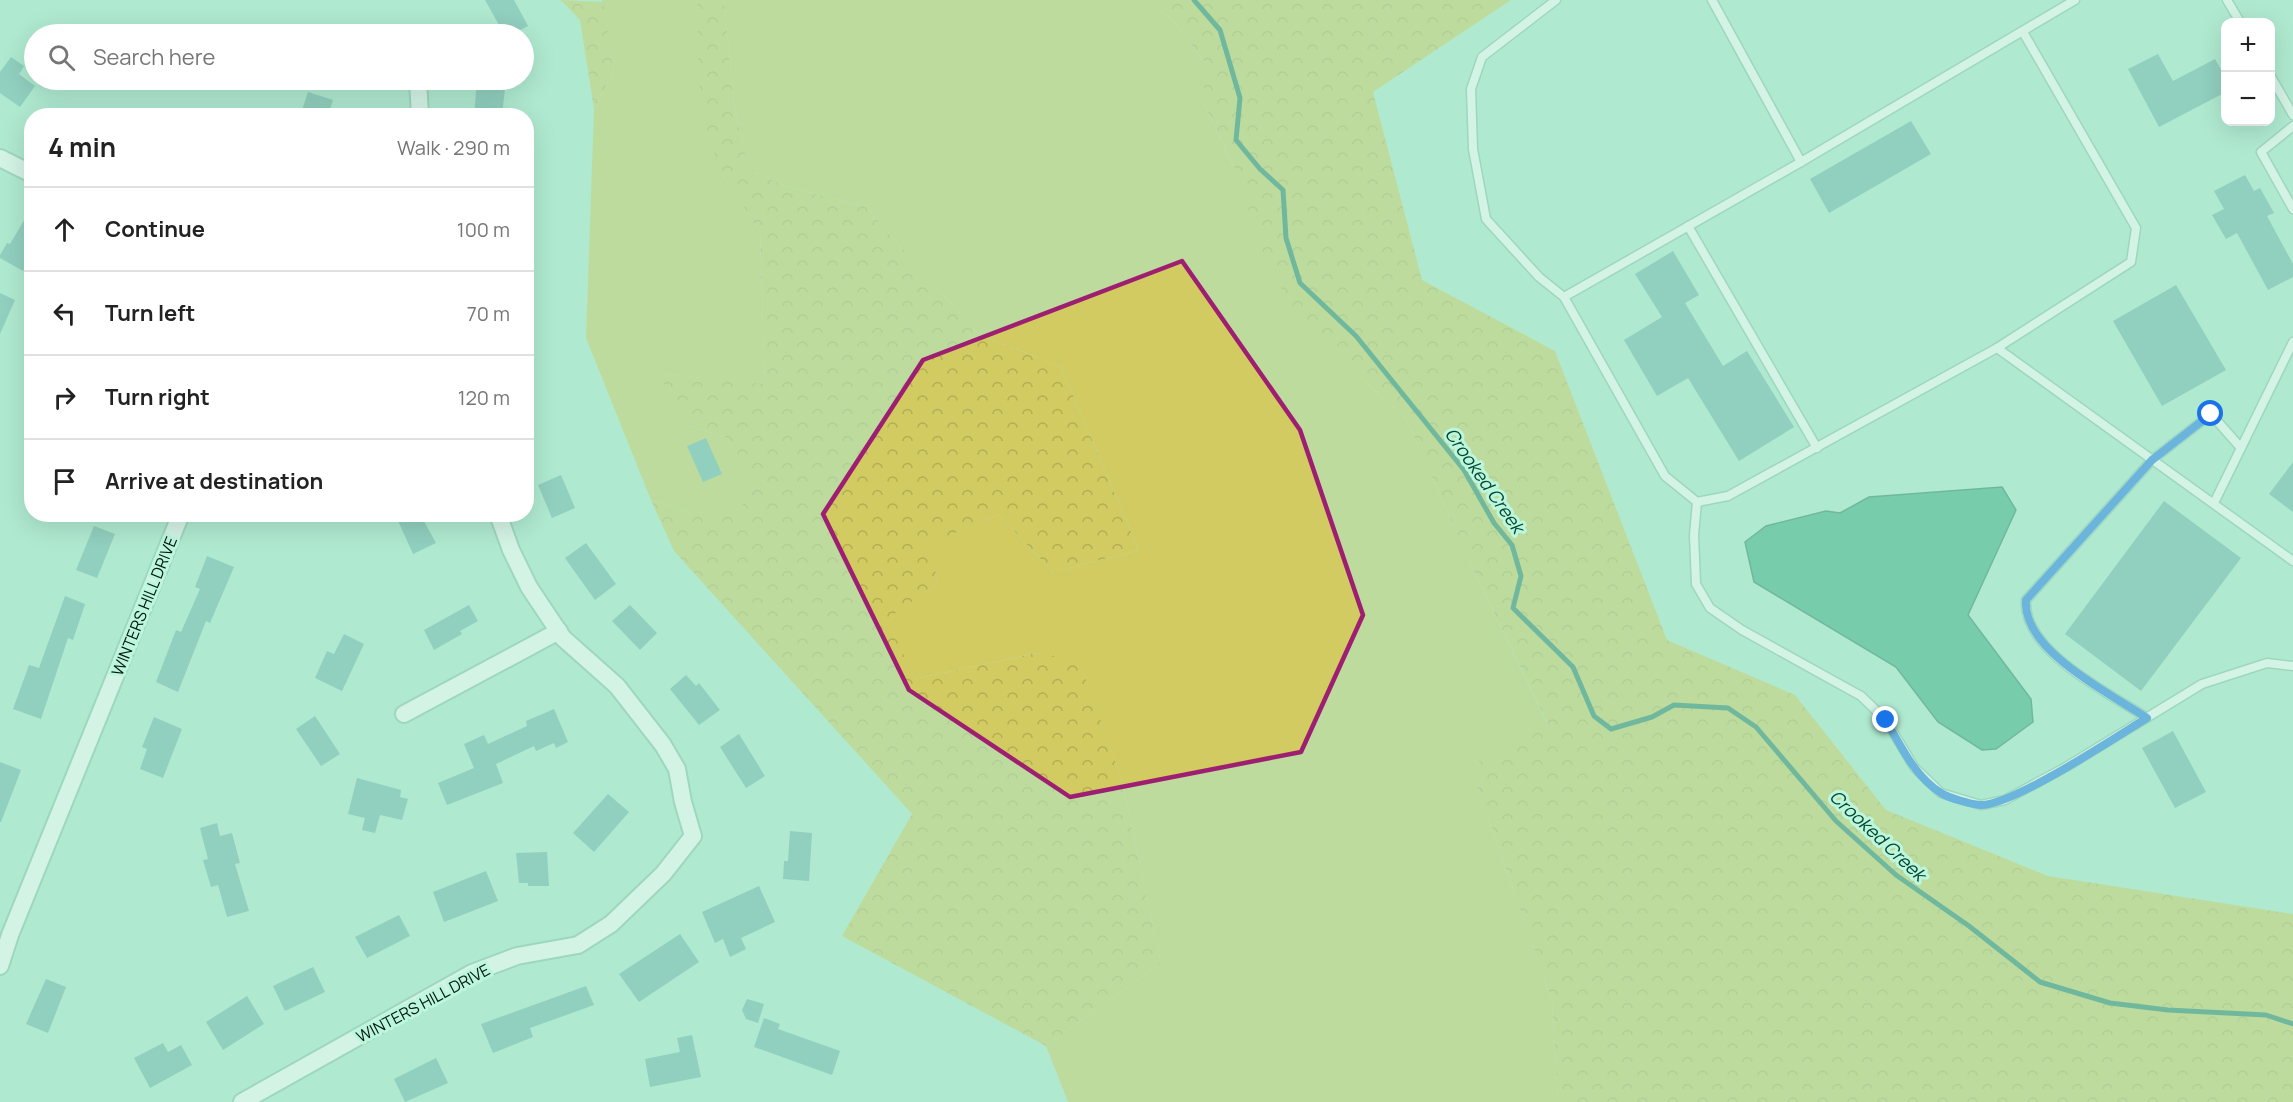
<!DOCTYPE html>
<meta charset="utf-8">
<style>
:root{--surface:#fff;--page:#f6f6f6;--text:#222;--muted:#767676;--line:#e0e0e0}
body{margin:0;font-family:Manrope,sans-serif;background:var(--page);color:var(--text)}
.controls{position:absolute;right:18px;top:18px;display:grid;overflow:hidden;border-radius:12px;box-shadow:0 6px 24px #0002}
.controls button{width:54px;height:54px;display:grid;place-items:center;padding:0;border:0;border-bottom:2px solid var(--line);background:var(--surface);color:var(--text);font:30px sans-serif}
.stop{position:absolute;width:18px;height:18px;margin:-14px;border:4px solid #1a73e8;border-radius:50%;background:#fff}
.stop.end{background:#1a73e8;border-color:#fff;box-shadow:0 2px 6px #0008}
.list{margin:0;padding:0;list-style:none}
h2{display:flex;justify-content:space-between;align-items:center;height:78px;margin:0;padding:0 24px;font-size:26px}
h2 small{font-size:20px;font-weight:400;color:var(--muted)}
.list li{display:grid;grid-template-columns:39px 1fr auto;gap:18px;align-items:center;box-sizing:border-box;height:84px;padding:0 24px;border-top:2px solid var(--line)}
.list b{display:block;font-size:22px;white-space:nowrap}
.list em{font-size:20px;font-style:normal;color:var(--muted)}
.icon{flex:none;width:33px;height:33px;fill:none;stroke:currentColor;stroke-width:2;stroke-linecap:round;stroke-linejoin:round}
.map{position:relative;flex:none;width:2293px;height:1102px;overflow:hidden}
.search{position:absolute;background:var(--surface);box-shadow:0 6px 24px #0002;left:24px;top:24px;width:510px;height:66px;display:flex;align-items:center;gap:15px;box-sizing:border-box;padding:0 21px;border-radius:33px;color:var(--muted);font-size:22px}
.panel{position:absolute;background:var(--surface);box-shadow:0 6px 24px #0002;left:24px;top:108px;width:510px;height:414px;border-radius:24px}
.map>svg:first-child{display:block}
.green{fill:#d1cb62}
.forest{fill:url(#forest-crowns)}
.water{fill:#34a982;stroke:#257d60;stroke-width:1.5}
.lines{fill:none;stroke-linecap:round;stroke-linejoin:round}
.stream{stroke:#257d60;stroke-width:5}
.building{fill:#6eb0a8}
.service-casing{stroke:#88c1a9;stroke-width:11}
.minor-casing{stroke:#88c1a9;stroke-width:20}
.service{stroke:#fff;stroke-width:8}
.minor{stroke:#fff;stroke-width:16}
.route{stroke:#1a73e8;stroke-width:8}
.marked{fill:none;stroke:#9e1f72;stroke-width:4.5;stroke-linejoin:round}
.labels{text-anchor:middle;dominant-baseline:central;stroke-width:6;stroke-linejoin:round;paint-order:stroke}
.street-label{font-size:16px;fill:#02170f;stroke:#bcf7dd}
.water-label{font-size:18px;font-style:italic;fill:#034733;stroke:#bcf7dd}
</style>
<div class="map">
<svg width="2293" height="1102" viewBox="0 0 2293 1102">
<defs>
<pattern id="forest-crowns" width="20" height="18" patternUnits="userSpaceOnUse" patternTransform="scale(1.5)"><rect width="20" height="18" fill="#d1cb62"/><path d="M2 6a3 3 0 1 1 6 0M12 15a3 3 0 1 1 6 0" fill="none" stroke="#b2ae54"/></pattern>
</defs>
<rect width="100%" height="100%" fill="#afe9d0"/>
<!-- green -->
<g class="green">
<polygon points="602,0 697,0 724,178 760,232 765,385 666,374 687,425 727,438 754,488 736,517 686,511 651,500 586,338 594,109 614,71"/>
<polygon points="724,0 1146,0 1174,21 1205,63 1203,102 1312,333 1406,419 1472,567 1548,725 1470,766 1552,1001 1558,1102 1068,1102 1046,1046 1161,963 1121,777 1079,661 1037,653 915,679 886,619 938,584 929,543 999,515 1053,572 1139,550 1061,367 978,334 866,207 781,185 749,168 734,105"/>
</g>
<!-- forest -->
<g class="forest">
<polygon points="561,0 603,2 614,71 594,109 580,20"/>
<polygon points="697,0 724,0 734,105 749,168 781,185 866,207 978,334 1061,367 1139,550 1053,572 999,515 930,543 938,584 887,619 915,679 1037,653 1079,660 1121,777 1161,963 1046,1046 842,936 912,814 674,551 651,500 686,511 735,516 754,488 727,438 687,425 662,402 665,374 765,384 760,232 724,178 706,132 699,92"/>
<polygon points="1146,0 1511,0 1373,92 1422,280 1555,351 1667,640 1795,695 1886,810 2048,876 2293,914 2293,1102 1558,1102 1552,1001 1470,766 1548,724 1472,567 1406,419 1312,333 1270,272 1232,163 1203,102 1205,63 1174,21"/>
</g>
<!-- water -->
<polygon class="water" points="2002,487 2016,510 1968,615 2031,699 2033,722 1996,749 1982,750 1938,722 1896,667 1754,582 1745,542 1766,526 1826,511 1840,513 1869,497"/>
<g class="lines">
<!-- stream -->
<polyline class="stream" points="1194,0 1220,30 1240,98 1236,140 1260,169 1283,190 1286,238 1300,283 1356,336 1464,470 1494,523 1512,545 1521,576 1513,608 1573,667 1594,716 1611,729 1652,717 1674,705 1728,708 1756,727 1836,821 1896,875 1969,926 2040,982 2110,1003 2168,1010 2266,1015 2293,1024"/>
</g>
<!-- building -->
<g class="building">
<polygon points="485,0 514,0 528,26 513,34 504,34"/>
<polygon points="2158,54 2173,81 2215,59 2226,78 2226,92 2159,127 2128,69"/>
<polygon points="11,57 24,66 19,74 35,86 20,107 0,93 0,72"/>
<polygon points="477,80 506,80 502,116 474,116"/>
<polygon points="308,92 333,100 328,116 300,116"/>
<polygon points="1911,121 1931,154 1829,213 1810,179"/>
<polygon points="2245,175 2254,191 2260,188 2274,213 2267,216 2293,264 2293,277 2268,290 2237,233 2226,239 2212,215 2224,209 2214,191"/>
<polygon points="32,207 32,255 23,271 0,258 0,255 7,243 10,244"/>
<polygon points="1673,251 1699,295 1685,303 1723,366 1747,351 1794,427 1739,461 1688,378 1657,396 1624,340 1662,317 1635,274"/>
<polygon points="2176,285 2226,370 2162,406 2113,321"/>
<polygon points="0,293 15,300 0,334"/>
<polygon points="706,438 722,474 703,482 687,446"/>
<polygon points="2293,462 2293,512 2269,494"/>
<polygon points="561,475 575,508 552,518 538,485"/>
<polygon points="2164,501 2241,558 2141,691 2065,634"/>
<polygon points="395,514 420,514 436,543 413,554"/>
<polygon points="94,526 115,534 97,578 76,570"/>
<polygon points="586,543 616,584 595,600 565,558"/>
<polygon points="207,556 234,567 210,623 206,621 178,692 156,682 176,630 181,632 200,589 195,587"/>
<polygon points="65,596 85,604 73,640 68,638 41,719 13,709 29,665 39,668"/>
<polygon points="469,605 478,621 460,631 462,634 434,650 424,630"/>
<polygon points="630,605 657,633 640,650 612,621"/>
<polygon points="344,634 364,644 342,691 315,678 327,651 334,654"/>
<polygon points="686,675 696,686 699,683 720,710 699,725 670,689"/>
<polygon points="554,709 568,742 556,748 554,743 536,751 534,746 496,764 503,783 447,805 438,783 474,768 464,744 484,735 488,744 527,726 526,721"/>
<polygon points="315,716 340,754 321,766 296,729"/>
<polygon points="154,717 182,729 163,778 140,769 147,749 142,747"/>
<polygon points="2173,731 2206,792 2175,808 2142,748"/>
<polygon points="739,734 765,776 746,788 720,747"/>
<polygon points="0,762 21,770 1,822 0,822"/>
<polygon points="357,778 401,790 400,797 408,799 402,820 380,815 375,833 362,830 365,818 348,814"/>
<polygon points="608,794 629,812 594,852 573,833"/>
<polygon points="217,823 220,836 232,833 240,863 235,864 249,911 227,917 218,885 211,887 203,860 208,859 200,828"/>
<polygon points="790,831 812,833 809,881 783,879 784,861 788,861"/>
<polygon points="547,852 549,886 528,886 528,883 519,883 516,853"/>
<polygon points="486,871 498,901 444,922 433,892"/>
<polygon points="759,886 775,922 741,938 746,949 730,957 723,939 715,943 702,912"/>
<polygon points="399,915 410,936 367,958 355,937"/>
<polygon points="680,934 699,962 639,1002 619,974"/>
<polygon points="313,967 325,992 285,1011 273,986"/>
<polygon points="46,979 66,987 48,1033 26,1024"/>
<polygon points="586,986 594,1005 530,1028 533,1037 493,1053 481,1024"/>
<polygon points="247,996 264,1024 223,1050 206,1022"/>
<polygon points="747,999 764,1004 758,1023 746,1019 742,1010"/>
<polygon points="764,1018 780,1024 778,1029 840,1051 832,1075 754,1047"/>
<polygon points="692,1035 701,1077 650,1087 645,1059 680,1052 677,1038"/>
<polygon points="163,1043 168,1052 181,1045 192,1065 150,1088 134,1058"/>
<polygon points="436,1058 448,1083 405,1102 394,1079"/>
</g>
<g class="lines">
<defs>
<g id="service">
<polyline points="1556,0 1482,57 1471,89 1473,149 1486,219 1539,277 1564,297 1665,476 1697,502 1728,496 1997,348 2293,561"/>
<polyline points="1712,0 1801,162"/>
<polyline points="2227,0 2240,22"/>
<polyline points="2270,75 2293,115"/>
<polyline points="2293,126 2261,152 2293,209"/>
<polyline points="1688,226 1817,448"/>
<polyline points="1564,297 1801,162 2075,0"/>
<polyline points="1997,348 2131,262 2136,228 2023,32"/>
<polyline points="1697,502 1694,535 1696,584 1710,608 1742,630 1861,696 1886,720 1914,767 1941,793 1981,805 2005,800 2066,767 2202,684 2267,663 2293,666"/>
<polyline points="2214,503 2293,342"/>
<path d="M2147,718C2109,693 2022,651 2026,600L2152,460L2211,414L2241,448"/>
</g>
<g id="minor">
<polyline points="418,80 420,116"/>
<polyline points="0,158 32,174"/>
<polyline points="404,714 559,631"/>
<polyline points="0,966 10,935 181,514"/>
<polyline points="242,1102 472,973 517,956 578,945 611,924 663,874 693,836 683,802 677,769 663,745 617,686 563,638 529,587 511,550 498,514"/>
</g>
</defs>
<!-- service casing -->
<use href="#service" class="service-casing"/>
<!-- minor casing -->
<use href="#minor" class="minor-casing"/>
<!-- service -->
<use href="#service" class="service"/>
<!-- minor -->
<use href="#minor" class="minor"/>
</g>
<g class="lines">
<!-- route -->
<path class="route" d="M1886,720C1900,745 1915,777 1941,793C1949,798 1970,804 1980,805C2011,807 2116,737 2147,718C2109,693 2022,650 2026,600L2152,460L2211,414"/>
</g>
<!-- marked area -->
<path d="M0 0H2293V1102H0ZM1182,261L1300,430L1363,615L1301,752L1070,797L909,690L823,514L923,360Z" fill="#afe9d0" fill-opacity=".55" fill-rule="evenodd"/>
<path class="marked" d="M1182,261L1300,430L1363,615L1301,752L1070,797L909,690L823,514L923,360Z"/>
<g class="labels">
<!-- street labels -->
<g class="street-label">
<text transform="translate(144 606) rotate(-68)">WINTERS HILL DRIVE</text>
<text transform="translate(423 1003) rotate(-28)">WINTERS HILL DRIVE</text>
</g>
<!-- water labels -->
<g class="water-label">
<text transform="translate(1485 480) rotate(55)">Crooked Creek</text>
<text transform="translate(1878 835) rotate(43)">Crooked Creek</text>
</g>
</g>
</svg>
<div class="controls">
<button>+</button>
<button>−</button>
</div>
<div class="stop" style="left:2211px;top:414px"></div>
<div class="stop end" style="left:1886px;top:720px"></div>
<div class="search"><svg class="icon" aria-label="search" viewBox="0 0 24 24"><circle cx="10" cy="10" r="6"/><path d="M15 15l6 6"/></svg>Search here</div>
<section class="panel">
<h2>4 min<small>Walk · 290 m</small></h2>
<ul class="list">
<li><svg class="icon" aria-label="ahead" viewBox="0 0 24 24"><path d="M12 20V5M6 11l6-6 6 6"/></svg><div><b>Continue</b></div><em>100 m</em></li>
<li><svg class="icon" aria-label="left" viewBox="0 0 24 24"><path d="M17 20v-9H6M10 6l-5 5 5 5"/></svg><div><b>Turn left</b></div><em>70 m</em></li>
<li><svg class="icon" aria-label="right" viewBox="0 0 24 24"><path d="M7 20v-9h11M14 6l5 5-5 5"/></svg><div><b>Turn right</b></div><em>120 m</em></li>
<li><svg class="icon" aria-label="arrive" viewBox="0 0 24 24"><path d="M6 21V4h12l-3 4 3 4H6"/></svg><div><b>Arrive at destination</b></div></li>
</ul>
</section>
</div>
